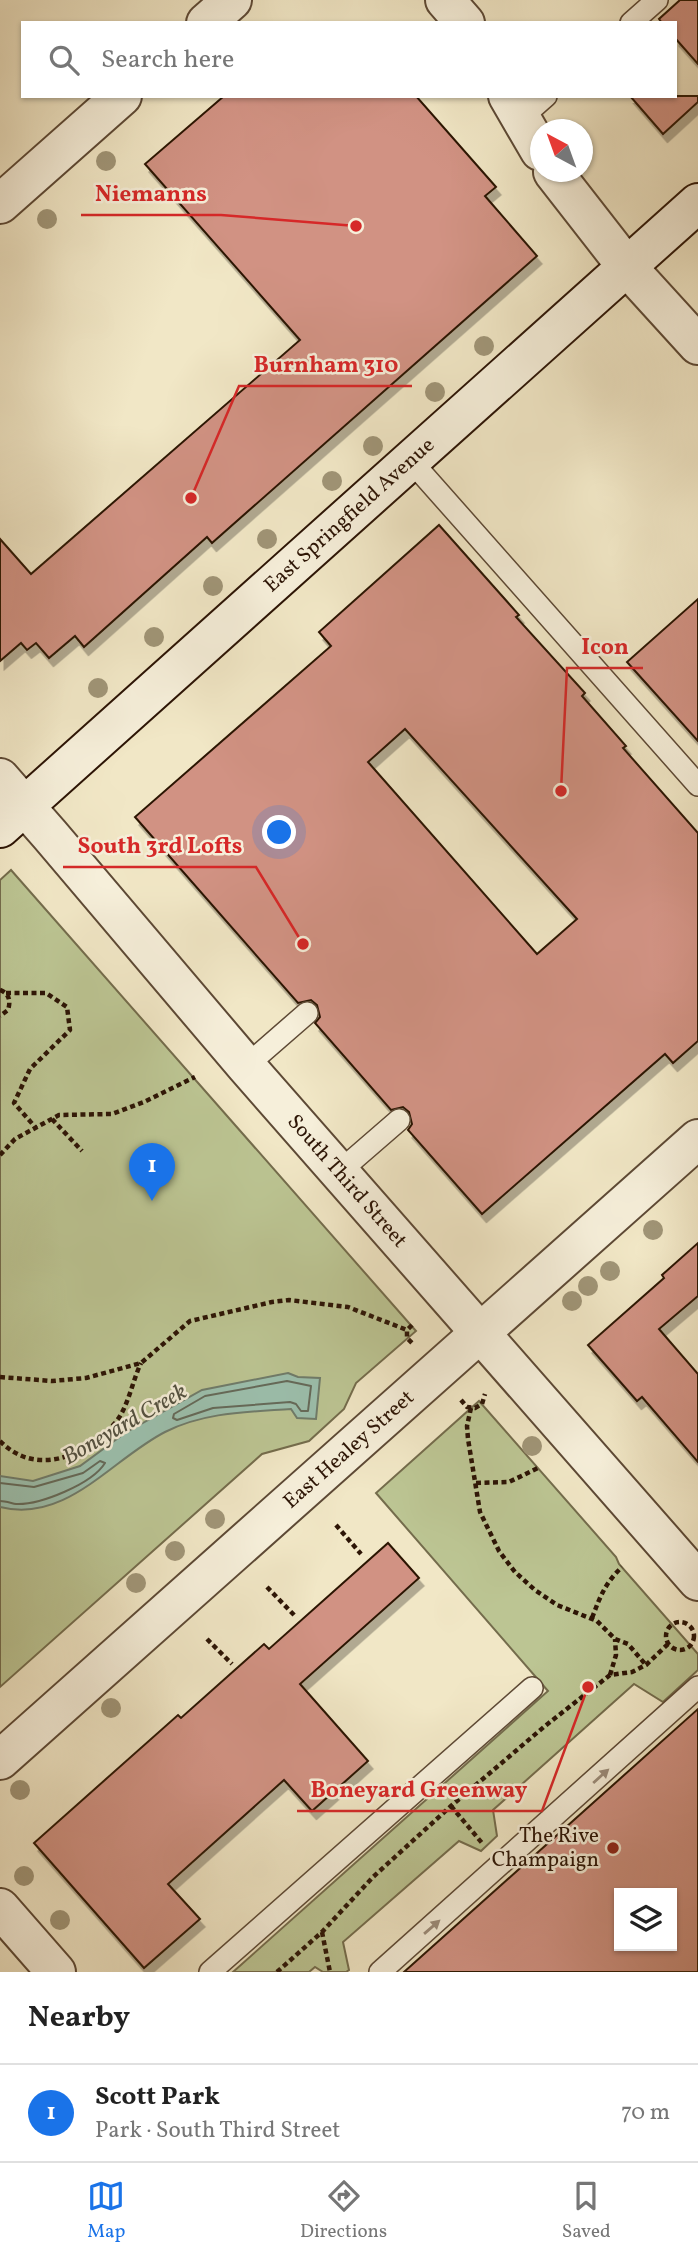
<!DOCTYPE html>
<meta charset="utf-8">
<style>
:root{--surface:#fff;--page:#f6f6f6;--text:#222;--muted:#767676;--line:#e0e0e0;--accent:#1a73e8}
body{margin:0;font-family:Vollkorn,serif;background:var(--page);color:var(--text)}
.controls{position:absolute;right:21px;bottom:21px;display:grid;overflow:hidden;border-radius:0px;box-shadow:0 2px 5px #0004}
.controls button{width:63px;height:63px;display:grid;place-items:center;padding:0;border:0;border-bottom:2px solid var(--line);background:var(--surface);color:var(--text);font:35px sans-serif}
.compass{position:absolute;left:530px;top:119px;width:63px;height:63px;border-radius:50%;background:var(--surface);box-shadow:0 2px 5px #0004;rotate:319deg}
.you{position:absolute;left:280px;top:833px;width:24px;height:24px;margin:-18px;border:5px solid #fff;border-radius:50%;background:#1a73e8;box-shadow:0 0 0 10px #1a73e833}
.badge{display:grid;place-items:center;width:46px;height:46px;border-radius:50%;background:var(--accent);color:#fff;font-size:23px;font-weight:700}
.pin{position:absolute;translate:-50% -58px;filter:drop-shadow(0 2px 4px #0008)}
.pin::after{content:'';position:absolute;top:37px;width:24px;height:21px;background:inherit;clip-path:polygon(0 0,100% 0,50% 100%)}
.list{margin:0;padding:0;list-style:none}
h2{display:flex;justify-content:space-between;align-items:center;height:91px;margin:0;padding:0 28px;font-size:30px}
h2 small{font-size:23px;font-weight:400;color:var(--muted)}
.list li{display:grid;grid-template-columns:46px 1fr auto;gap:21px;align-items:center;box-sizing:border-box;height:98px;padding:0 28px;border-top:2px solid var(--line)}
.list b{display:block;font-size:26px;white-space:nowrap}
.list p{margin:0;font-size:23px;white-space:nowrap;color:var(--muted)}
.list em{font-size:23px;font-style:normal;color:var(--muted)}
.icon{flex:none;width:38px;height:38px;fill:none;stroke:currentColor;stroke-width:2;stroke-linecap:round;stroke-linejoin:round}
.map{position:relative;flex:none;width:698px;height:1972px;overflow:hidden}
.search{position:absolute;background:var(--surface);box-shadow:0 2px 5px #0004;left:21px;right:21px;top:21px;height:77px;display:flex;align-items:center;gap:18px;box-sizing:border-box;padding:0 24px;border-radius:0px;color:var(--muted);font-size:26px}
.sheet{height:189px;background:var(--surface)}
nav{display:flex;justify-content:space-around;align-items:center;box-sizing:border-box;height:98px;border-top:2px solid var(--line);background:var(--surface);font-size:19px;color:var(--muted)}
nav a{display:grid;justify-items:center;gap:4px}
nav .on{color:var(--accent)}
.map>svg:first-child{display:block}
.green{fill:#bcc593;stroke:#746c4c;stroke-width:2}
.water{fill:#9cc1af;stroke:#6f7c6b;stroke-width:2}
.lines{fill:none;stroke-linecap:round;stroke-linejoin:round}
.shore{stroke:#646a5a;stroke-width:2}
.building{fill:#d19283;stroke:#2c1405;stroke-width:2;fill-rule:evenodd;filter:url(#shadow)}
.service-casing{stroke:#5d4935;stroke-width:24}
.minor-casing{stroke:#5d4935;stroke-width:42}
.tertiary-casing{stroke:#5d4935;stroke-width:42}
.secondary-casing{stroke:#2c1405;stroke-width:42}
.path{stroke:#2c1405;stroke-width:4.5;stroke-dasharray:5 3.5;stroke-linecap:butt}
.service{stroke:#f6efda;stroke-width:21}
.minor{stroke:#f6efda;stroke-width:38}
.tertiary{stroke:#f6efda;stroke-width:38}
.secondary{stroke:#f6efda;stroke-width:38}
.tree{fill:#a09577}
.oneway{fill:#9b8c7a}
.poi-dot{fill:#8f2418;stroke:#f6efda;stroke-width:2.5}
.labels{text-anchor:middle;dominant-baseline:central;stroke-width:5;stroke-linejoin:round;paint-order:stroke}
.street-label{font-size:21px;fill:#2c1405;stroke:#f6efda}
.poi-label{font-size:21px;fill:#2c1405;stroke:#f6efda;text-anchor:end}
.water-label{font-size:23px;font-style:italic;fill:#535140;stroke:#f6efda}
.leader{fill:none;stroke:#d62828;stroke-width:2.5}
.callout-dot{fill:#d62828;stroke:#f6efda;stroke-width:2.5}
.callout-label{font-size:23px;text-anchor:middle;font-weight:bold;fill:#d62828;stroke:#f6efda;stroke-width:5;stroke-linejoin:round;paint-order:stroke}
</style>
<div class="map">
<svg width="698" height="1972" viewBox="0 0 698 1972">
<defs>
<filter id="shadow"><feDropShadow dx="4.5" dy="8" stdDeviation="0" flood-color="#0004"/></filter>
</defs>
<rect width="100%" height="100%" fill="#f1e7c6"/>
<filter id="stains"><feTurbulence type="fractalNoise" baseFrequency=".00286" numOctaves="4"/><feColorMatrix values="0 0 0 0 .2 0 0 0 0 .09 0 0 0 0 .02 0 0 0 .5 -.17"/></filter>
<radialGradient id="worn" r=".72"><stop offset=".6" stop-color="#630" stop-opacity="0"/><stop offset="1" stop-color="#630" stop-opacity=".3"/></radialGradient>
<!-- green -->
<g class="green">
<polygon points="11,870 416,1331 356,1383 344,1409 309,1441 262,1454 0,1687 0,880"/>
<polygon points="479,1401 616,1557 619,1564 698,1654 698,1670 663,1702 634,1684 493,1810 497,1836 481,1851 459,1841 343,1942 349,1970 346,1972 323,1972 315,1967 309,1972 233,1972 548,1691 376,1493"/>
</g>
<!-- water -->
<path class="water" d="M288,1373L298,1377L320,1378L316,1419L297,1418L291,1409C248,1412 204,1412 165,1432C112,1459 66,1524 0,1507V1476L33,1481L80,1466L125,1433L202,1390Z"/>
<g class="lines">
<!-- shore -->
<g class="shore">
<polygon points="287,1381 311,1386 308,1411 301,1411 296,1404 290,1402 213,1408 177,1420 173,1418 174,1414 205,1396"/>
<path d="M0,1483L34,1487L83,1473L100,1461L105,1463C92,1484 40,1505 16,1504C11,1503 5,1501 0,1501"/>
</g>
</g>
<!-- building -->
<g class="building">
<polygon points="680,0 698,0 698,64 675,38 675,23 662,23 659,19"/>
<polygon points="224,96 416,96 496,187 485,196 537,256 212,543 207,537 84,647 75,636 49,658 36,643 27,650 21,643 0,661 0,539 31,574 300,340 145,164"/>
<polygon points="630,96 698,96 698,102 663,134"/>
<path d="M439,525L519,615L516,617L585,693L582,696L626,746L623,748L698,833V1041L673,1063L665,1054L482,1214L408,1130L412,1124L409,1112L403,1107L391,1110L315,1023L320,1017L317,1005L311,1000L298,1003L135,817L331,646L319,632ZM405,729L577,919L537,954L368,762Z"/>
<polygon points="698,599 698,741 627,662"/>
<polygon points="698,1243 698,1296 659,1329 698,1374 698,1462 642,1397 637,1401 588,1345 664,1278 662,1275"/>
<polygon points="388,1543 419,1578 300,1684 368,1761 312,1811 284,1780 168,1884 200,1919 144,1968 34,1843 178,1715 181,1718 264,1644 269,1649"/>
<path d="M698,1709V1972H404ZM619,1893H672V1946H619Z"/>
</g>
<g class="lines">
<defs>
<g id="service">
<polyline points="631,23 657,0"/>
<polyline points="520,119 546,96"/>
<polyline points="411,461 698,785"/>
<polyline points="246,1066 307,1013"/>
<polyline points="339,1172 399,1120"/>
<polyline points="210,1972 532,1688"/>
<polyline points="380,1972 698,1687"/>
</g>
<g id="minor">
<polyline points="206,23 232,0"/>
<polyline points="0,204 122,96"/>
<path id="s1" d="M0,778L50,835L246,1066L698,1581"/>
<path id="s2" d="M0,1760L698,1139"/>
<polyline points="0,1908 56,1972"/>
</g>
<g id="tertiary">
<polyline points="445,0 465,23"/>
<polyline points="508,96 540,151"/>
<polyline points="553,172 627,267 698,345"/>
</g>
<g id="secondary">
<path id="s3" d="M0,828L698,203"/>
</g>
</defs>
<!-- service casing -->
<use href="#service" class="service-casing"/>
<!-- minor casing -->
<use href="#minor" class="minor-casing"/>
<!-- tertiary casing -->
<use href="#tertiary" class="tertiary-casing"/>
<!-- secondary casing -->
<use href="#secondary" class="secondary-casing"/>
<!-- path -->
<g class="path">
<path d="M0,990C9,993 11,1001 8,1010L0,1016"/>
<polyline points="6,993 46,993 67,1007 70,1030 30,1069 14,1103 36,1128"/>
<polyline points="52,1119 82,1151"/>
<polyline points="0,1155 15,1139 59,1115 112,1114 144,1102 195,1077"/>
<polyline points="412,1325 407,1330 407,1338 414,1345"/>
<polyline points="0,1377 52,1381 86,1378 141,1363 190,1321 272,1302 289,1300 348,1307 407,1330"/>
<polyline points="461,1400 467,1407 475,1408 482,1404 485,1394"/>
<polyline points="471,1408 467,1426 468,1439 480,1512 499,1551 515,1572 535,1590 557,1605 597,1621 615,1639 628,1644 646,1665"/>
<path d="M0,1441C35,1477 85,1457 115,1423C128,1408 132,1382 141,1363"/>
<polyline points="476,1483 509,1482 538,1468"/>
<polyline points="336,1525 361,1554"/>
<polyline points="267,1587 295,1616"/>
<path d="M592,1618C600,1597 605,1583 622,1567"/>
<circle cx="680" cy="1636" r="14"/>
<polyline points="207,1639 232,1664"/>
<polyline points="610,1675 616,1655 615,1639"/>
<polyline points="451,1806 482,1843"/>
<polyline points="322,1932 330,1972"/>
<polyline points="277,1972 322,1932 373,1877 451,1806 545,1726 610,1675 632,1672 646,1665 668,1644"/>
</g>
<!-- service -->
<use href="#service" class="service"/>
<!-- minor -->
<use href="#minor" class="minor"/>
<!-- tertiary -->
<use href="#tertiary" class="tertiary"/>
<!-- secondary -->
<use href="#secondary" class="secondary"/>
</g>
<!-- trees -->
<g class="tree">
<circle cx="106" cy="161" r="10"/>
<circle cx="47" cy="219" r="10"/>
<circle cx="484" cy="346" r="10"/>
<circle cx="435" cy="392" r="10"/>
<circle cx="373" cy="446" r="10"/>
<circle cx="332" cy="481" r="10"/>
<circle cx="267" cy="539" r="10"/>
<circle cx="213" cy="586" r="10"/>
<circle cx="154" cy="637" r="10"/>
<circle cx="98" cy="688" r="10"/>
<circle cx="653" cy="1230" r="10"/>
<circle cx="610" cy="1271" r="10"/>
<circle cx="588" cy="1286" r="10"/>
<circle cx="572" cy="1301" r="10"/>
<circle cx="532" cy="1446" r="10"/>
<circle cx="215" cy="1519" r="10"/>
<circle cx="175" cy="1551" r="10"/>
<circle cx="136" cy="1583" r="10"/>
<circle cx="111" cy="1708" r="10"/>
<circle cx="20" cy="1790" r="10"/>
<circle cx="24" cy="1876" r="10"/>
<circle cx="60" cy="1920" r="10"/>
</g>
<!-- one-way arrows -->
<defs><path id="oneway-solid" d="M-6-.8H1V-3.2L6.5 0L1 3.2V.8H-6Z" transform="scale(1.75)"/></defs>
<g class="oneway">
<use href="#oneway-solid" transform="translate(601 1776) rotate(-42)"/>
<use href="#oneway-solid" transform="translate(432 1927) rotate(-41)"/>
</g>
<!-- markers -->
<circle class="poi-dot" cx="613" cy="1848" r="7"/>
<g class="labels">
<!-- street labels -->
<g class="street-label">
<text stroke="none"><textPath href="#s3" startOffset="469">East Springfield Avenue</textPath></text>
<text stroke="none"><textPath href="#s1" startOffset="532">South Third Street</textPath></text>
<text stroke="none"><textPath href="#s2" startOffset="467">East Healey Street</textPath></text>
</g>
<!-- poi labels -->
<g class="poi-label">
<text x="599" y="1836">The Rive<tspan x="599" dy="24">Champaign</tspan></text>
</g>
<!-- water labels -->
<g class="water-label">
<text transform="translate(125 1425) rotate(-30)">Boneyard Creek</text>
</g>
</g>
<!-- callouts -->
<path class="leader" d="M356 226L221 215H81M191 498L239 386H412M561 791L567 668H643M303 944L256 867H63M588 1687L542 1811H297"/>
<g class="callout-dot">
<circle cx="356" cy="226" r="7"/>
<circle cx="191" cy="498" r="7"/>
<circle cx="561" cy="791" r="7"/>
<circle cx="303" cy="944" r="7"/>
<circle cx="588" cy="1687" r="7"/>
</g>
<g class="callout-label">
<text x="151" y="201">Niemanns</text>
<text x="326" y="372">Burnham 310</text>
<text x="605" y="654">Icon</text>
<text x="160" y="853">South 3rd Lofts</text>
<text x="419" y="1797">Boneyard Greenway</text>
</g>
<rect width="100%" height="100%" filter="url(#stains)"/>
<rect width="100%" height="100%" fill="url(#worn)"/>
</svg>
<div class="controls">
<button><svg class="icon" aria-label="layers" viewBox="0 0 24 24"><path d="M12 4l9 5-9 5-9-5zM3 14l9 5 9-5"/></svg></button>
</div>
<svg class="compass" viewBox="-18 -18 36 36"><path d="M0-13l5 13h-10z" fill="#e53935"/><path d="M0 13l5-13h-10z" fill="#767676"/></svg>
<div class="you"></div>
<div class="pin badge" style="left:152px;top:1201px">1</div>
<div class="search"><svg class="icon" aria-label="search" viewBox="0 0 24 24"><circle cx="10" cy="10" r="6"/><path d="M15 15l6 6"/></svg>Search here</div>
</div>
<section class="sheet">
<h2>Nearby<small></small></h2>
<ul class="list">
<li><span class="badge">1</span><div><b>Scott Park</b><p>Park · South Third Street</p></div><em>70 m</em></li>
</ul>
</section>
<nav>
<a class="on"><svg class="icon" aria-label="map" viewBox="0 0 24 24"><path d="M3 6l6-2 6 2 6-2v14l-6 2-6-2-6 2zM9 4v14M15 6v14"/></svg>Map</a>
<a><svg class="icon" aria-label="directions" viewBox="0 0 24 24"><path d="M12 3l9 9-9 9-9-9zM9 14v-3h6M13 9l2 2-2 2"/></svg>Directions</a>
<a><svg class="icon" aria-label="saved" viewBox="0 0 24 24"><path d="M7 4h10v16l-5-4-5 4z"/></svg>Saved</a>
</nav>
